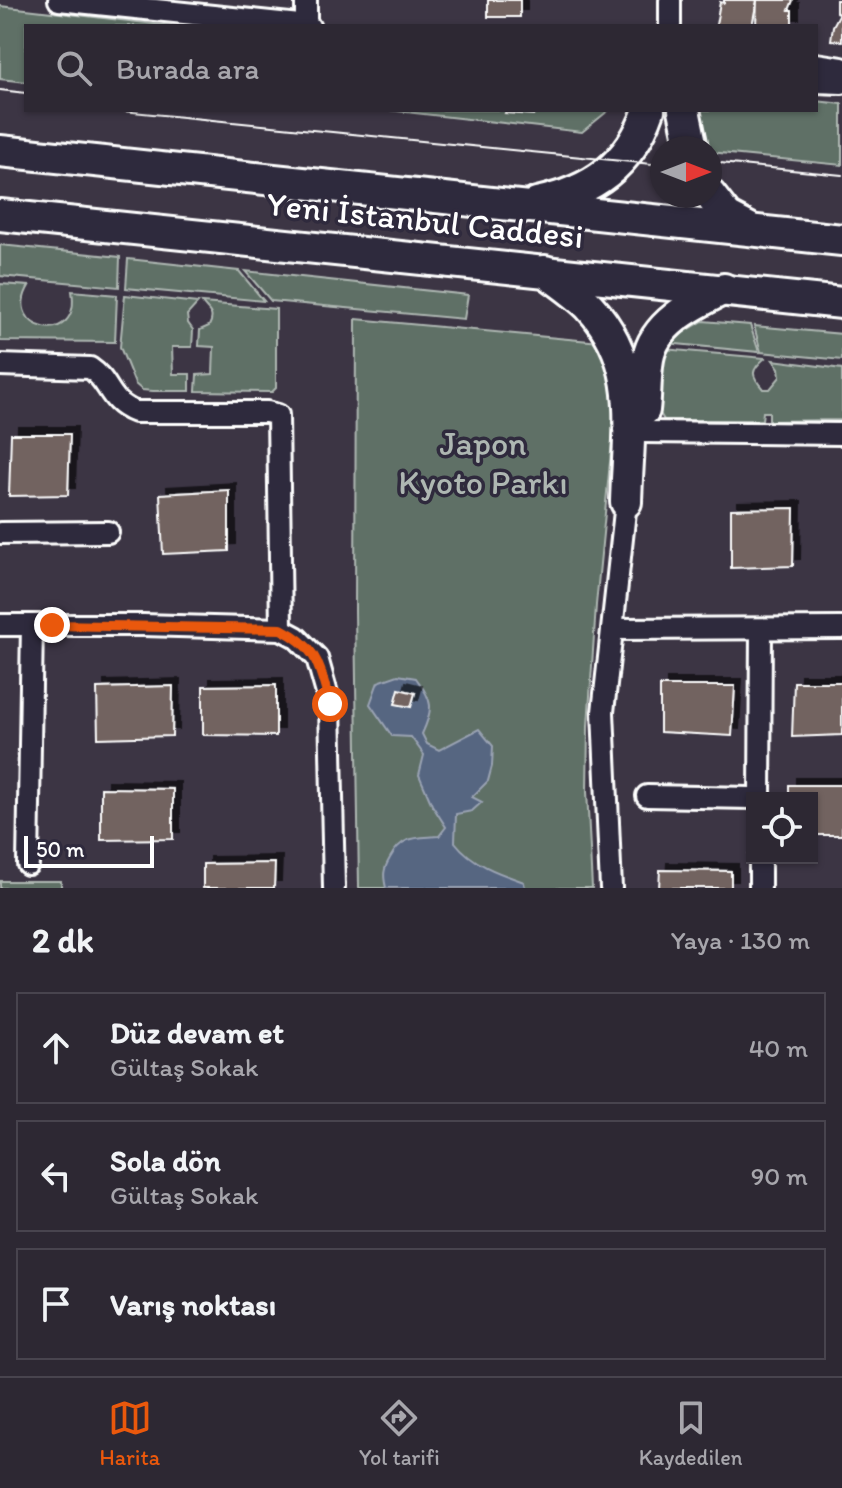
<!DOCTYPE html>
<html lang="tr">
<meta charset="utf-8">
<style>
:root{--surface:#2d2833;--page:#39343f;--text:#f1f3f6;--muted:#a7a6ac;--line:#48444e;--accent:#ea580c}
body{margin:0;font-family:Itim,sans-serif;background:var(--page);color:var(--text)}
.controls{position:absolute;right:24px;bottom:24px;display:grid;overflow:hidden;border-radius:0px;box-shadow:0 2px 6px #0004}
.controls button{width:72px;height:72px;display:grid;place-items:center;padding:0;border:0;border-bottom:2px solid var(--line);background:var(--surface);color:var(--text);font:40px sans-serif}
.compass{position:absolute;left:650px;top:136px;width:72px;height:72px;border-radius:50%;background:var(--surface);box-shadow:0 2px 6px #0004;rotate:90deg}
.scale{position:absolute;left:24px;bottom:20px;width:130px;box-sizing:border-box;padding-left:8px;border:4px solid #fff;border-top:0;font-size:22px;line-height:28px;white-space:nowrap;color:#fff;-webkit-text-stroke:6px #2f2a3d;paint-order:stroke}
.stop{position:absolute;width:24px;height:24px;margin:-18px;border:6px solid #ea580c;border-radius:50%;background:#fff}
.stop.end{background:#ea580c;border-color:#fff;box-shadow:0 2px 8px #0008}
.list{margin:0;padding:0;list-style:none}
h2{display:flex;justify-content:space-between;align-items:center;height:104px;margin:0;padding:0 32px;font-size:34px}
h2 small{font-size:26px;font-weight:400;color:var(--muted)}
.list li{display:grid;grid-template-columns:52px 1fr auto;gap:24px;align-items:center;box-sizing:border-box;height:112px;margin:0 16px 16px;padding:0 16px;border:2px solid var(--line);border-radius:0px}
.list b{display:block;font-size:30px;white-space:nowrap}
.list p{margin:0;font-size:26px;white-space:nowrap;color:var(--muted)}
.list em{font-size:26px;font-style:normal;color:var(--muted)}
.icon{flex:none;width:44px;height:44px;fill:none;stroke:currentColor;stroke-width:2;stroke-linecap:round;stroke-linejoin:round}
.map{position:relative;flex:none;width:842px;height:888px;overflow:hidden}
.search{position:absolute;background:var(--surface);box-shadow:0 2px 6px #0004;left:24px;right:24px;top:24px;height:88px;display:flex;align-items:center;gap:20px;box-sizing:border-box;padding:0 28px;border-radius:0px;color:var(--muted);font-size:30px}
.sheet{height:488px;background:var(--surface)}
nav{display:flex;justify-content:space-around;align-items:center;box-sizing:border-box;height:112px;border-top:2px solid var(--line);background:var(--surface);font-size:22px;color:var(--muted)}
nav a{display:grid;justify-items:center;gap:4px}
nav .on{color:var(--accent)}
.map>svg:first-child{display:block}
.green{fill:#5e6f66;stroke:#aeb7b2;stroke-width:2}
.water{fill:#576681;stroke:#9aa3b3;stroke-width:2}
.building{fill:#726360;stroke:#fff;stroke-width:2;filter:url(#shadow)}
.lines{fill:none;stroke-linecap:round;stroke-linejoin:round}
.minor-casing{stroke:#fff;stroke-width:26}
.highway-casing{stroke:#fff;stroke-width:36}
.minor{stroke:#2f2a3d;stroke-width:20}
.highway{stroke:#2f2a3d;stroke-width:30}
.tram{stroke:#fff;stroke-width:2}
.route{stroke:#ea580c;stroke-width:10}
.labels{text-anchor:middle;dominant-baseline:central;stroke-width:7;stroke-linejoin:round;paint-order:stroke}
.street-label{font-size:34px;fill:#fff;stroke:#2f2a3d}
.park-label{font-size:34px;fill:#aeb7b2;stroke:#2f2a3d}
</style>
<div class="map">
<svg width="842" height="888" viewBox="0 0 842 888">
<defs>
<filter id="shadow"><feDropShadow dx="7" dy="-7" stdDeviation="0" flood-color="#0009"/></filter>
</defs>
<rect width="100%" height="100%" fill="#3c3544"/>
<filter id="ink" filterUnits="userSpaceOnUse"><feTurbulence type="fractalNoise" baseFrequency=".0125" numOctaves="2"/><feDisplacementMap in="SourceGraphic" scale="16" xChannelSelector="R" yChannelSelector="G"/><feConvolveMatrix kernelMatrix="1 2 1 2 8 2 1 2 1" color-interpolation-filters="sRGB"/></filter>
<g filter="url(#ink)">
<!-- green -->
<g class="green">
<polygon points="0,6 172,26 26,26 26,82 0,79"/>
<polygon points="816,101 842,104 842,165 710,152 710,148 700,148 688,110 816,110"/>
<polygon points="388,110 609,110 582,132"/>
<polygon points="0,245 120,257 119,287 0,276"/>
<polygon points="128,259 239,271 264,301 126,288"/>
<polygon points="245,271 468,295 464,319 271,301"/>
<path d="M0,284L29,286C2,331 82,349 72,291L117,295L115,342L0,341Z"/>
<polygon points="125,295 198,303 187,315 188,323 193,330 192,347 172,347 173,374 190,374 190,391 153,391 142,390 135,384 120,347"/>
<path d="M202,303L276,309V388L272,392L196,391L197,375L213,374L214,347L199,346L200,330L209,326C216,313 207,311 202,303Z"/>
<polygon points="356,319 600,342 613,374 613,431 596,605 588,726 587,791 592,888 359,888 355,611"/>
<polygon points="703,321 750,325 759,352 666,343"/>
<polygon points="754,326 842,334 842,360 761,352"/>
<path d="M663,349L765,358C750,371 751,375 763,389H770L780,377L779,368L773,360L842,369V420L769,421V412H763L762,420H664L659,412Z"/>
<rect x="0" y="881" width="61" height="7"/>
</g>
<!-- water -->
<path class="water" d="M398,675L416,678C433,701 434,708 422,734L427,744L439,750L479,729L493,746L492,766L488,781L472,797L482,802L472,811L456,814L455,842C472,864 498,873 524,882L525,888H386C383,875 383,870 390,858C402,835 416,838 439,836L446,827L432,805L419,775L424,755L411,737L392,736L370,704L378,682Z"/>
<!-- building -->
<g class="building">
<rect x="488" y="0" width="32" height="17"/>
<polygon points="724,0 757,0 752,26 716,25 720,2 724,3"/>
<polygon points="757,0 793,0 789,10 792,10 792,26 756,26"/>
<polygon points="836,0 842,0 842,41 831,40 833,26 840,13 836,12"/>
<polygon points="506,110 535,110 534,115 505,113"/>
<polygon points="11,434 70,434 68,495 9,496"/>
<polygon points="229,490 229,551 163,554 160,494"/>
<polygon points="794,508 793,566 731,568 731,509"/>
<polygon points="794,682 842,682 842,735 792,737"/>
<polygon points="276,685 276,736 203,735 203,686"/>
<polygon points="173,686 172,736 98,738 97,688"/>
<polygon points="660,686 735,686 732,736 660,732"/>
<polygon points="399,689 415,693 411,707 395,704"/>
<polygon points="789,785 842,785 842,835 812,835 812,798 789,798"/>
<polygon points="101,788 173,789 173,839 101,840"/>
<polygon points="275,863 274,888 203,888 203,864"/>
<polygon points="660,870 731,871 731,888 659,888"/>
</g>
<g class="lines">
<defs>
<g id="minor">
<polyline points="59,0 309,26"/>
<polyline points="306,0 306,26"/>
<polyline points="670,0 670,26"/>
<polyline points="816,64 842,68"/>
<polyline points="816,82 842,83"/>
<path d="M0,365L90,368C111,382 107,401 135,412H267L278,415L281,629"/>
<polyline points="642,432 842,434"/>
<polyline points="0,533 108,532"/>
<polyline points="0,625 143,625 281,629 296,637 317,658 330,704 334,888"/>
<polyline points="614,629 842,628"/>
<polyline points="647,796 752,798"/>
<polyline points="760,798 761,629"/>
<polyline points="28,864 32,625"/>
<polyline points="611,888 603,712 626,502"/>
<polyline points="760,888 760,858"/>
</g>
<g id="highway">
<polyline points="684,110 692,148"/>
<polyline points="0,151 842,240"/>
<polyline points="710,195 727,217 748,228"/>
<path d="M537,203C593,191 630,165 649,110"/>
<polyline points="0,215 842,303"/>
<path d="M545,271C559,282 576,293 589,306C643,364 628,430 626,502"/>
<path d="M644,410C646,393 645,376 648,359C654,323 694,304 724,289"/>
</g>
</defs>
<!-- minor casing -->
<use href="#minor" class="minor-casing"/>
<!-- highway casing -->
<use href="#highway" class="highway-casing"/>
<!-- minor -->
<use href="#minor" class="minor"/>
<!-- highway -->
<use href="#highway" class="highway"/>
<!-- tram -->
<g class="tram">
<polyline points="0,90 26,93"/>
<polyline points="113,110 662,165"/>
<polyline points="710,162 842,175"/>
</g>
</g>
</g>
<g class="lines" filter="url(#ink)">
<!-- route -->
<path class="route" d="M52,625L281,629C319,648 319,667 330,704"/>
</g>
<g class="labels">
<!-- street labels -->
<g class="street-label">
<text transform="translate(425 220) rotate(6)">Yeni İstanbul Caddesi</text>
</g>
<!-- park labels -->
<g class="park-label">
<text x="483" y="443">Japon<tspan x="483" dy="39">Kyoto Parkı</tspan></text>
</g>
</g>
</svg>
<div class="controls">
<button><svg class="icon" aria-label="locate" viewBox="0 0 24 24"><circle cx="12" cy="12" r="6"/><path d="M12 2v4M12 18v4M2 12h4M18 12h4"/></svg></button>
</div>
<svg class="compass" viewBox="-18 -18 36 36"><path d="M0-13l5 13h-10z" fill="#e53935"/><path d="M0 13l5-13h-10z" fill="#a7a6ac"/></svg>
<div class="scale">50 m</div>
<div class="stop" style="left:330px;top:704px"></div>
<div class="stop end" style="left:52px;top:625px"></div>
<div class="search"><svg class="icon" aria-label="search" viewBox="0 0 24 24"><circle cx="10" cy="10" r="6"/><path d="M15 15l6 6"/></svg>Burada ara</div>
</div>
<section class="sheet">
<h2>2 dk<small>Yaya · 130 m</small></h2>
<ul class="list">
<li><svg class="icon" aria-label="ahead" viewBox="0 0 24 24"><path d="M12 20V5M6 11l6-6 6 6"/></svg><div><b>Düz devam et</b><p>Gültaş Sokak</p></div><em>40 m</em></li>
<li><svg class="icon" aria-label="left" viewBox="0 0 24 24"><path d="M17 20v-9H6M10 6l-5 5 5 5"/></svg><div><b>Sola dön</b><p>Gültaş Sokak</p></div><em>90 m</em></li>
<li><svg class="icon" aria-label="arrive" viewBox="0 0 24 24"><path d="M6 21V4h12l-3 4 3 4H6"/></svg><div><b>Varış noktası</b></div></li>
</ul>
</section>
<nav>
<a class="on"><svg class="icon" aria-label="map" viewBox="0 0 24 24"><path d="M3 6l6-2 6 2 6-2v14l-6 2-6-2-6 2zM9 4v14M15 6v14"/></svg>Harita</a>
<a><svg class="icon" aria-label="directions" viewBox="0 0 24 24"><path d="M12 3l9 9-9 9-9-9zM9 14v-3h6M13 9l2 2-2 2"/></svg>Yol tarifi</a>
<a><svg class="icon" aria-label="saved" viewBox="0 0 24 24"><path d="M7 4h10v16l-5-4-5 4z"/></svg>Kaydedilen</a>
</nav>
